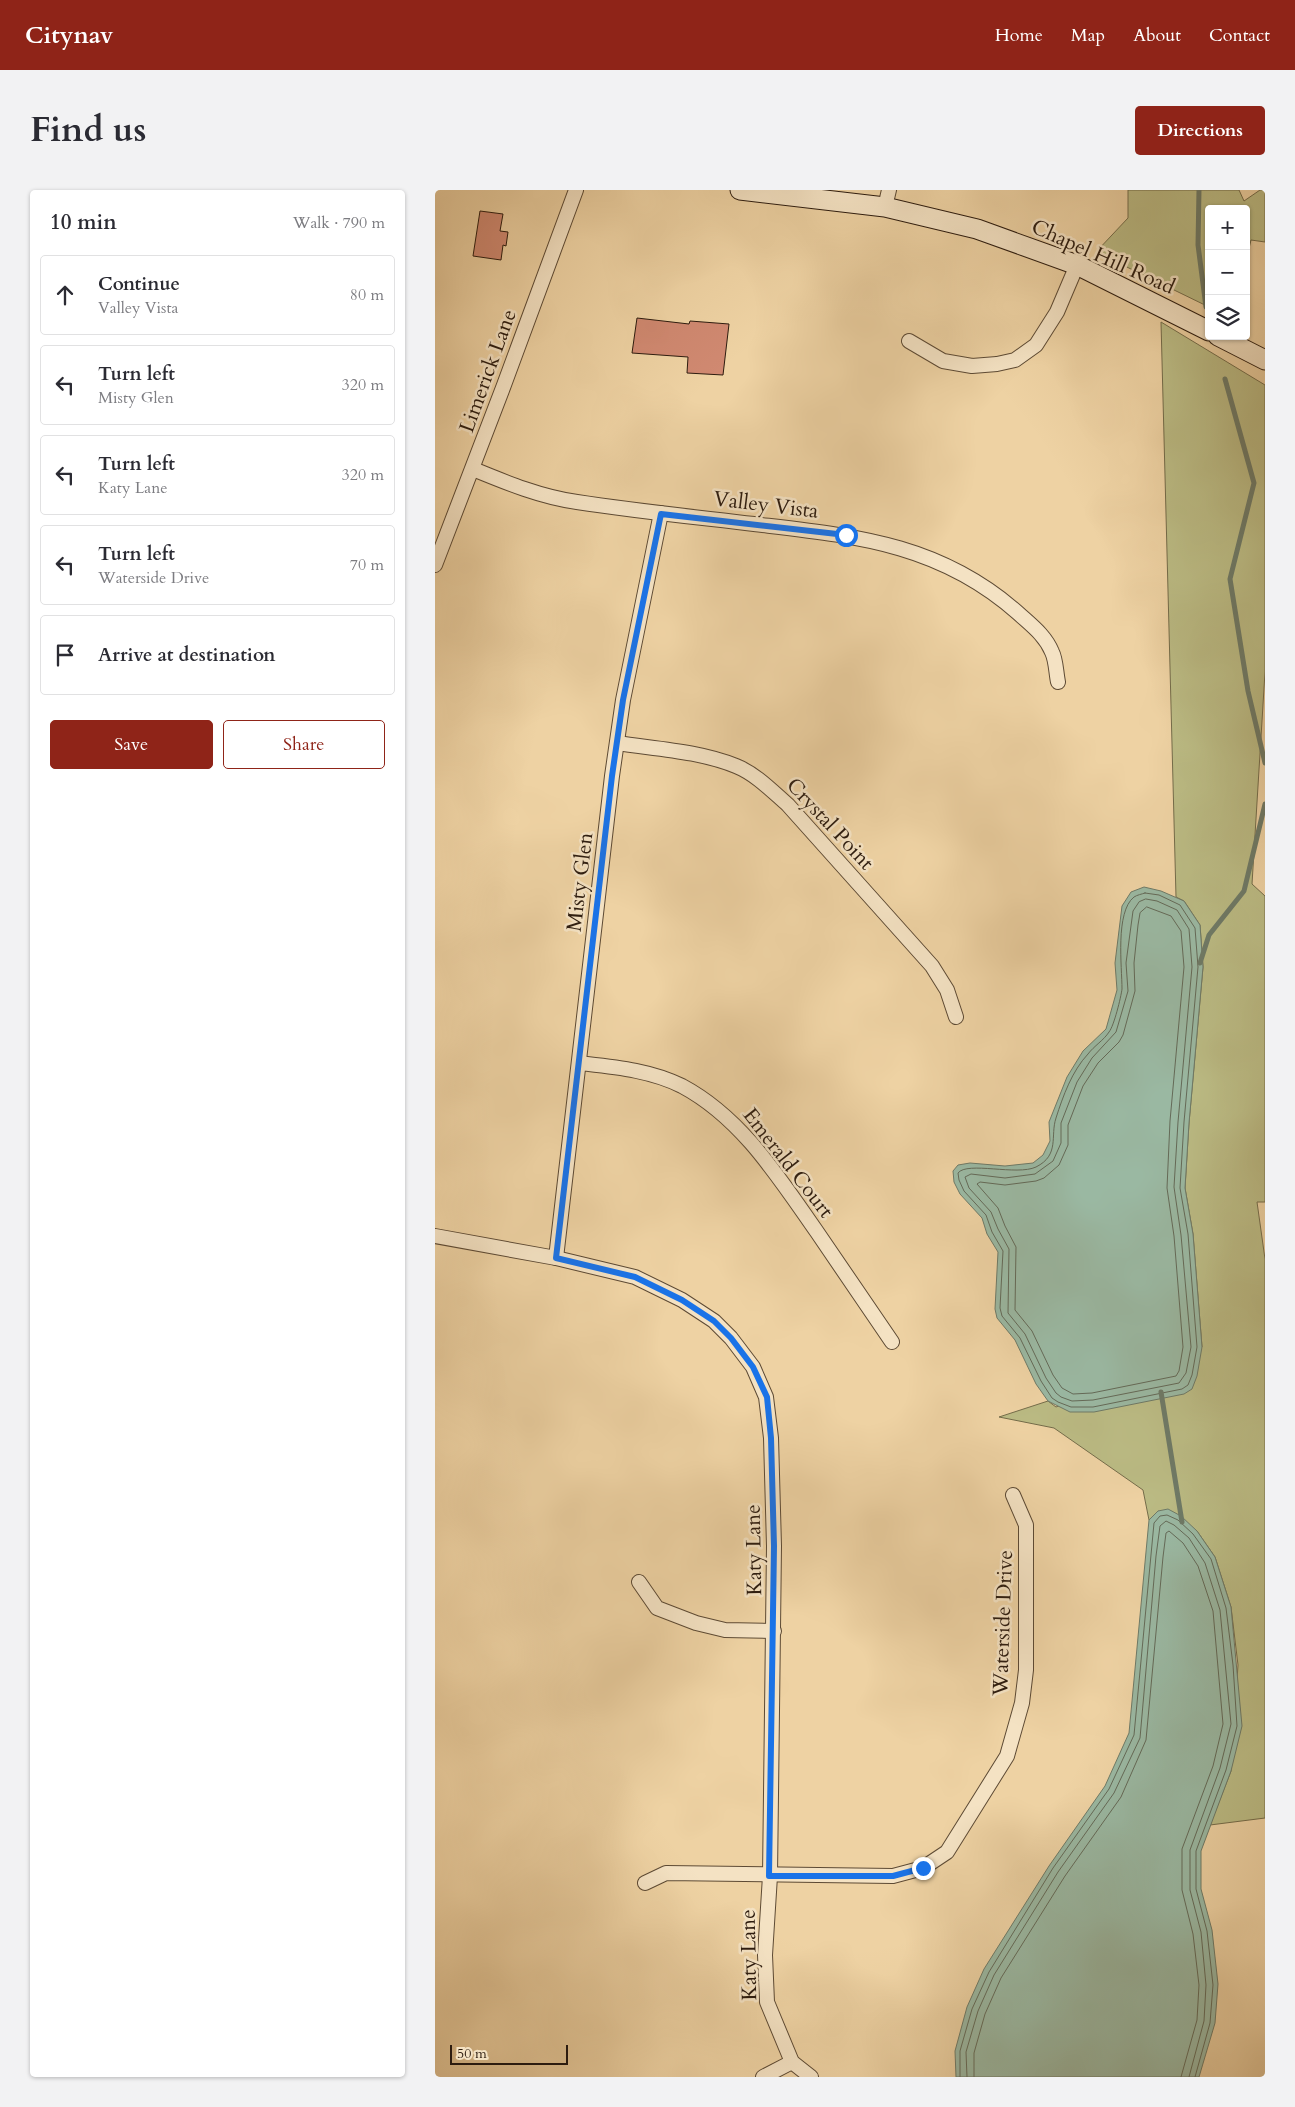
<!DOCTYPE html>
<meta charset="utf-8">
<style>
:root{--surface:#fff;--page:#f2f2f3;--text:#2b2b33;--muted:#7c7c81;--line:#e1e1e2;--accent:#8f2418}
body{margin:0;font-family:Cardo,serif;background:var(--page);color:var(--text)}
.controls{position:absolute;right:15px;top:15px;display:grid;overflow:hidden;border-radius:5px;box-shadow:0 1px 4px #0004}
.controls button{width:45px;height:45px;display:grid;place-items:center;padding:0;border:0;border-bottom:1px solid var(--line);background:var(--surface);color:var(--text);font:25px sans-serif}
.scale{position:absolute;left:15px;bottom:12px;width:118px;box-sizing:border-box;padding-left:5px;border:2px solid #2d1c0f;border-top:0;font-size:14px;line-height:18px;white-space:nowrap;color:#2d1c0f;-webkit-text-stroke:4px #f4e2c3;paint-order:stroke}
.stop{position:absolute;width:15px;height:15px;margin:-11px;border:4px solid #1a73e8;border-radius:50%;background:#fff}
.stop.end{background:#1a73e8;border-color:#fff;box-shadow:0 1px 5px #0008}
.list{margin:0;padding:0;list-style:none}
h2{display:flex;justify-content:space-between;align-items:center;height:65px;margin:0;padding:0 20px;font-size:21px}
h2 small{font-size:16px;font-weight:400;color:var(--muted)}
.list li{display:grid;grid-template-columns:32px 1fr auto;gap:15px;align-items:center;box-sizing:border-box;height:80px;margin:0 10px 10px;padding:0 10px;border:1px solid var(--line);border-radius:5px}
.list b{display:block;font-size:19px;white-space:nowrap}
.list p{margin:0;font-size:16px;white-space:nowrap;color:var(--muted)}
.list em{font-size:16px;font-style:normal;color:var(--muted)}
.actions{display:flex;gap:10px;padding:15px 20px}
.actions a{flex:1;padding:11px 0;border:1px solid var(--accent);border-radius:5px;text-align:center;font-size:18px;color:var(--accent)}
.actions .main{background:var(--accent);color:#fff}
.icon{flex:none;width:28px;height:28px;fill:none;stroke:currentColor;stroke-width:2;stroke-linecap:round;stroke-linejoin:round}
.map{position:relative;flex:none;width:830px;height:1887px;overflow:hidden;border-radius:5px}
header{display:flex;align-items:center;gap:30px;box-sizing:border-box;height:70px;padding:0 25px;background:var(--accent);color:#fff}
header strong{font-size:24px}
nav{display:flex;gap:28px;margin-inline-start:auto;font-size:18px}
.intro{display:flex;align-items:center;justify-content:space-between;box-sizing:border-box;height:120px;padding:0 30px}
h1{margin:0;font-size:35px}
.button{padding:12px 22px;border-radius:5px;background:var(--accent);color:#fff;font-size:18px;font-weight:700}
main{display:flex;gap:30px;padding:0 30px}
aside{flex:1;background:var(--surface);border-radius:5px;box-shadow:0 1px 4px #0004}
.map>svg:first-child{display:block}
.green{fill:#bbbb84;stroke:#746c4a}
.water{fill:#9ab8a2;stroke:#6e7a67}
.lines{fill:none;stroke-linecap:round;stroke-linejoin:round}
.shore{stroke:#646a58;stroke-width:1}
.stream{stroke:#6e7a67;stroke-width:5}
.building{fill:#d08971;stroke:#2d1c0f}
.street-casing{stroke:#5d4a34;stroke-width:16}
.secondary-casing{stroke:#2d1c0f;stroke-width:21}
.street{stroke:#f4e2c3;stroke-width:14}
.secondary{stroke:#f4e2c3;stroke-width:19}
.route{stroke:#1a73e8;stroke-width:6}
.labels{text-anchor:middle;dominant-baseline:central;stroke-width:5;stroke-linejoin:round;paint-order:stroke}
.street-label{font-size:21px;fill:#2d1c0f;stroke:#f4e2c3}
</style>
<header>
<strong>Citynav</strong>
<nav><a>Home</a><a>Map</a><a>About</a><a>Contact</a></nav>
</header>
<div class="intro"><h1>Find us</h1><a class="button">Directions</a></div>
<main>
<aside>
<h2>10 min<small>Walk · 790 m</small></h2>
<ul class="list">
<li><svg class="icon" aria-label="ahead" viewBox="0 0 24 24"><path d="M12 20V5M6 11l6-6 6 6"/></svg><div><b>Continue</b><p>Valley Vista</p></div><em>80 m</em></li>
<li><svg class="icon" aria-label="left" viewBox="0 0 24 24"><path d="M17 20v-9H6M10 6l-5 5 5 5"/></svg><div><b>Turn left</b><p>Misty Glen</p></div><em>320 m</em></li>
<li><svg class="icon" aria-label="left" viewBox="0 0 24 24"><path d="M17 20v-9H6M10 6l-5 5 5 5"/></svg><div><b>Turn left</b><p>Katy Lane</p></div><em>320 m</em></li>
<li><svg class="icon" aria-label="left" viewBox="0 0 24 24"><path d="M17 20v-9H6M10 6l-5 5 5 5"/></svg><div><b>Turn left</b><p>Waterside Drive</p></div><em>70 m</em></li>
<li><svg class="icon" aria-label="arrive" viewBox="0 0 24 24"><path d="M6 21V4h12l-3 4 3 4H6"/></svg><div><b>Arrive at destination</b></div></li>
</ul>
<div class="actions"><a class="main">Save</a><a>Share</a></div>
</aside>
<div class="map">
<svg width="830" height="1887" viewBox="0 0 830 1887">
<rect width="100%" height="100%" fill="#eed2a3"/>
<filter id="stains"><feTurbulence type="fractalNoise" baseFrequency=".004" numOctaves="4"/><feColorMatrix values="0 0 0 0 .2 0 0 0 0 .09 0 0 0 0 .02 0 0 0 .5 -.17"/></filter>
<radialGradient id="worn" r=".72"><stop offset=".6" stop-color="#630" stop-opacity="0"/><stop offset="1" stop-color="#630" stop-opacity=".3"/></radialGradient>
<!-- green -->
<g class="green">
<polygon points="693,0 804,0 809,11 825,0 830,0 830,52 816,50 811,71 811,19 774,19 774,117 661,62 693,28"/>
<polygon points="726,132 830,195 830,482 817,694 830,706 830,1012 822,1012 830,1069 830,1628 775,1635 796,1581 803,1475 796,1417 780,1367 762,1341 723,1321 714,1330 708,1300 619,1238 564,1227 613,1211 621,1217 767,1157 758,1044 750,998 754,933 768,777 765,735 749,711 741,707"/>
</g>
<!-- water -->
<g class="water">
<polygon points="709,697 726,701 749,711 765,735 768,777 754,933 750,998 758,1044 767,1157 762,1186 757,1199 749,1204 659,1222 635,1222 613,1211 601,1194 580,1150 562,1128 560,1119 563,1062 552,1044 547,1028 525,1004 519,992 518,981 523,975 535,973 570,976 598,973 608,965 615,951 614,932 632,887 648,861 671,839 682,800 680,773 687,716 696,702"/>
<polygon points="733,1319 746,1326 762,1341 780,1367 796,1417 807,1536 796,1581 766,1661 766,1699 777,1740 783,1794 780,1833 764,1887 521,1887 520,1861 532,1817 549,1779 614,1676 670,1596 694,1543 714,1330 723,1321"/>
</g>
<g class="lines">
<!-- shore -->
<g class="shore">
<path d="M710,703L724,705L745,715L760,738L763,777L749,932L745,998L753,1044L762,1157L757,1185L753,1195L747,1199L658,1217H636L623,1212L617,1208L606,1191L585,1148L567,1126L565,1118L568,1061L557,1042L551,1025L529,1001L524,990L523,983C532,971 582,986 601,977C625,965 615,946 621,928C628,906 637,881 653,864C659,856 669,850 674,842C679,836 686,807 687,799C687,777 680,722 699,707C702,705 707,704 710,703Z"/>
<polygon points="711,709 722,711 742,720 754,739 757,777 743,932 739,997 746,1045 756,1157 751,1183 744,1193 658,1210 637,1211 626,1207 621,1203 611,1188 590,1144 573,1123 574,1059 563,1039 556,1022 534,998 530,987 536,984 570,988 600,984 618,971 626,953 626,933 642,892 657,868 681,842 693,801 691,773 698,721 704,712"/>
<polygon points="712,717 736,726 746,741 749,777 735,931 732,998 739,1046 748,1157 744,1181 741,1186 657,1203 638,1204 627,1198 618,1185 597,1141 580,1120 581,1057 570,1036 563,1018 542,994 545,992 570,995 601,991 609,988 624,975 633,955 633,935 648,896 663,873 684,852 688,845 700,801 699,773 703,735 705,723"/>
<polyline points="525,1887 525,1861 537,1819 554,1782 618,1678 674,1599 699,1545 719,1333 725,1326 732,1325 743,1330 758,1344 776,1369 791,1418 798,1475 802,1536 791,1580 761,1661 761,1699 772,1741 778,1795 775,1833 760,1887"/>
<polyline points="532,1887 531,1862 543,1821 559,1785 623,1682 679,1603 705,1548 721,1366 725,1336 731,1331 739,1335 754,1348 770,1373 785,1420 796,1534 785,1578 755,1660 755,1700 766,1742 771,1795 769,1831 754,1887"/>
<polyline points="539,1887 539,1863 550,1824 566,1788 630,1686 686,1607 711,1550 728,1367 731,1343 734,1341 748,1353 763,1376 778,1421 788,1534 778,1576 747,1659 747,1700 758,1744 764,1795 762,1830 746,1887"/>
</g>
<!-- stream -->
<g class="stream">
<polyline points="764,0 763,55 771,117"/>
<polyline points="790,189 819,293 795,389 813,501 830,573"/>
<polyline points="765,773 774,745 809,701 830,614"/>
<polyline points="726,1202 747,1332"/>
</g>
</g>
<!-- building -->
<g class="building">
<polygon points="45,21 68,24 65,41 73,42 71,56 68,55 66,70 38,66"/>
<polygon points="202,128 254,134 255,131 294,134 288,185 252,183 253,167 197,163"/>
</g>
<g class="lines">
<defs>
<g id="street">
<polyline points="450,17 454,0"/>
<polyline points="474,151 508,171 537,176 562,174 580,170 601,155 622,122 642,75"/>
<path d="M38,279C72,293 106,307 142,312C201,321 260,327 319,334C419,346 504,353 583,423C596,435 610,445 617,462C621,470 621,482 623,492"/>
<polyline points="0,375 69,195 141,0"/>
<path d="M182,553C221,559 264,561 301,576C321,584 337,601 353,615L497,776L512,800L521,827"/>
<path d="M144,873C179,877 215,880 247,896C307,928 344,988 382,1042C407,1079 432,1115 457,1152"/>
<polyline points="0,1046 121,1068 200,1087 247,1110 279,1131 296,1148 318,1177 331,1207 336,1248 339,1356 335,1686 330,1765 332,1812 357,1872 376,1887"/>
<polyline points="121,1068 177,586 188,510 226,323"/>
<polyline points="204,1392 222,1418 261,1433 290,1440 339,1441"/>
<polyline points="210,1693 231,1683 458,1686 488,1678 512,1662 572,1566 587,1513 591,1480 591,1335 578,1305"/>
<polyline points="328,1887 357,1872"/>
</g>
<g id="secondary">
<polyline points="305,0 450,17 542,39 642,75 774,141"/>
<polyline points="783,146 830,170"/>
</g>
</defs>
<!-- street casing -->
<use href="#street" class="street-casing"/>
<!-- secondary casing -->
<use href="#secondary" class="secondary-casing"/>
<!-- street -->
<use href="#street" class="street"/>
<!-- secondary -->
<use href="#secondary" class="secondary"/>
</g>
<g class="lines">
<!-- route -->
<polyline class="route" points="411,345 226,324 188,510 177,586 121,1068 200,1087 247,1110 279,1131 296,1148 318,1177 332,1207 336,1248 339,1356 334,1686 458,1686 488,1678"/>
</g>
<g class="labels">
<!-- street labels -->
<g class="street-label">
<text transform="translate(668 67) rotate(24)">Chapel Hill Road</text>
<text transform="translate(53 181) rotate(-70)">Limerick Lane</text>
<text transform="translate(331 315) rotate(7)">Valley Vista</text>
<text transform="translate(395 634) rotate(47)">Crystal Point</text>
<text transform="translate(145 692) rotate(-83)">Misty Glen</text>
<text transform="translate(353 973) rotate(52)">Emerald Court</text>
<text transform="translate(319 1360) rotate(-91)">Katy Lane</text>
<text transform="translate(568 1433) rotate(-88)">Waterside Drive</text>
<text transform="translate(314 1765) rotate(-91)">Katy Lane</text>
</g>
</g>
<rect width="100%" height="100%" filter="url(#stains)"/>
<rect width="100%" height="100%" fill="url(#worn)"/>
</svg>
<div class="controls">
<button>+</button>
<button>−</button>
<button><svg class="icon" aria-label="layers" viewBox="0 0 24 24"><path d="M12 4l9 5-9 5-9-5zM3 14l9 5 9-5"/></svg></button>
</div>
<div class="scale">50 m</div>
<div class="stop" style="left:411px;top:345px"></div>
<div class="stop end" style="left:488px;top:1678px"></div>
</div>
</main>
